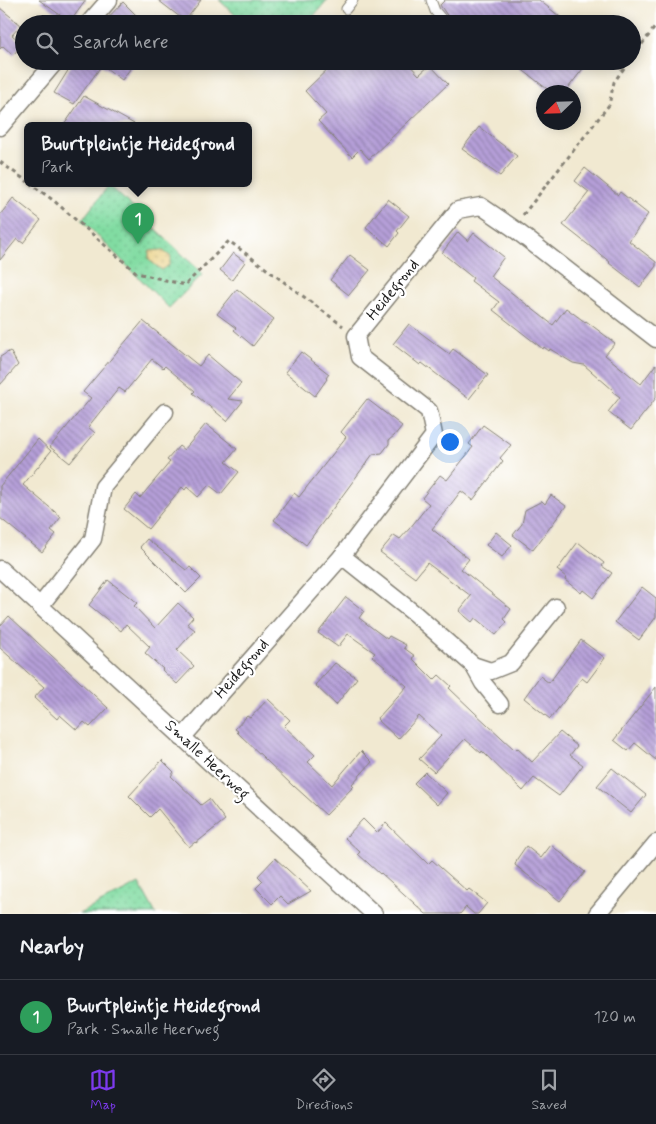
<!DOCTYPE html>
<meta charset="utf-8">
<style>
:root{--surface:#171b24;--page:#242831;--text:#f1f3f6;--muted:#9ea1a6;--line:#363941;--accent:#7c3aed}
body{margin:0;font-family:Mynerve,sans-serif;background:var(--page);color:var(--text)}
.compass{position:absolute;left:536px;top:85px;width:45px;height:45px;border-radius:50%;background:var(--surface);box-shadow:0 2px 12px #0003;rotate:247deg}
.you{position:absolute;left:449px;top:441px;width:18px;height:18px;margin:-12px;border:4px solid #fff;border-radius:50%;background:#1a73e8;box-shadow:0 0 0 8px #1a73e833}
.badge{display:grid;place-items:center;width:32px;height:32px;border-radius:50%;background:var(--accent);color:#fff;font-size:16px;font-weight:700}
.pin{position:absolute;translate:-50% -41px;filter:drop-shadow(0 1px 2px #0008)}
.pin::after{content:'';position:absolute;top:26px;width:18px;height:15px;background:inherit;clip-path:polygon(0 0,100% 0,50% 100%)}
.popup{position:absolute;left:24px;top:122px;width:228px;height:65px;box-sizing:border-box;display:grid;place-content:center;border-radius:8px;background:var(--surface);filter:drop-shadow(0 1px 4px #0005);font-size:16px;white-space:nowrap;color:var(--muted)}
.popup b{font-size:19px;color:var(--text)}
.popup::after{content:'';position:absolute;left:50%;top:100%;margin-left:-10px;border:10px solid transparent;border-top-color:var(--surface)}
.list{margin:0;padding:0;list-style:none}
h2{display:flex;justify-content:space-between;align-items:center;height:65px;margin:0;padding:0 20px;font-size:21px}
h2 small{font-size:16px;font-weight:400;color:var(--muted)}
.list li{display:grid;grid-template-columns:32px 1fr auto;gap:15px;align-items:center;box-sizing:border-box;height:75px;padding:0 20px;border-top:1px solid var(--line)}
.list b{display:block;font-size:19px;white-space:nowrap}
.list p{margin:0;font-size:16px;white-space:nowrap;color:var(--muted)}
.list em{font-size:16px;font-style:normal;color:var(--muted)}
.icon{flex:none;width:28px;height:28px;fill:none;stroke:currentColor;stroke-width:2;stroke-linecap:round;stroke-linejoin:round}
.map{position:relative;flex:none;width:656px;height:914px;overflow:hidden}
.search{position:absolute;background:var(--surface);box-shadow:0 2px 12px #0003;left:15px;right:15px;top:15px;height:55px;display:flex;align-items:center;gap:12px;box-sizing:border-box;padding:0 18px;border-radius:28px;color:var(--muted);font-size:19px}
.sheet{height:140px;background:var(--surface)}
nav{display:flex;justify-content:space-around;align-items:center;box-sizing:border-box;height:70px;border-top:1px solid var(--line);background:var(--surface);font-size:14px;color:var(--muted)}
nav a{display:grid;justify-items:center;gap:2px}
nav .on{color:var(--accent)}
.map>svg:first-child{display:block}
.grass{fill:url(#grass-dots);stroke:#4e7c5f}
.sand{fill:url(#sand-dots);stroke:#857b5d}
.building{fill:url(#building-back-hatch)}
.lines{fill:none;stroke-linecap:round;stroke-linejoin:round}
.service-casing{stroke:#868276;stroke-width:11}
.minor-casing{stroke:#868276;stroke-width:19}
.path{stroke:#868276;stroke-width:3;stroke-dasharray:4 4;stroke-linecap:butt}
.service{stroke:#fff;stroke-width:9}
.minor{stroke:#fff;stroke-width:16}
.labels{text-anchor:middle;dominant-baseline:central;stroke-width:4.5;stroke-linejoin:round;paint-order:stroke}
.street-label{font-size:16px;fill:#1c1c1c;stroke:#fff}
</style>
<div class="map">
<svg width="656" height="914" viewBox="0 0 656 914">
<defs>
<pattern id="grass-dots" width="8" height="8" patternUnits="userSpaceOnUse" patternTransform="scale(1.25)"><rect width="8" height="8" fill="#81dca2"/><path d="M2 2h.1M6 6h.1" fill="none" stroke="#6fbc8b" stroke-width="1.8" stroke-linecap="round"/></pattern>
<pattern id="sand-dots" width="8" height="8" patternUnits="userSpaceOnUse" patternTransform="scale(1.25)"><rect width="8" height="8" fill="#eeda9e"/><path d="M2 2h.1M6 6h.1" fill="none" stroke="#ccba88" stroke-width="1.8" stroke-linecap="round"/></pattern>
<pattern id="building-back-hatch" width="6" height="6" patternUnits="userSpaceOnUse" patternTransform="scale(1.25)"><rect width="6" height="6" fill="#b59fd8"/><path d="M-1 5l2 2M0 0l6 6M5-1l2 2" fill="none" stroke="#9281ae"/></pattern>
</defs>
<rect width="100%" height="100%" fill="#fff"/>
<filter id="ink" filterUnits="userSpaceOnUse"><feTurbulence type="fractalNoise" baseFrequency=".02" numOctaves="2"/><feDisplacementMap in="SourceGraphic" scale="10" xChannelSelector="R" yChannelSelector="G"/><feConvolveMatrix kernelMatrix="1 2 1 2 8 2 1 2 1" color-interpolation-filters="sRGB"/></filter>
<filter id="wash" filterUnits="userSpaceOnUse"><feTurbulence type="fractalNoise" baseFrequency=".0096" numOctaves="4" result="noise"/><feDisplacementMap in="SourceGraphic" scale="20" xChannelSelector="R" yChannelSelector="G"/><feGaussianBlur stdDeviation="1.12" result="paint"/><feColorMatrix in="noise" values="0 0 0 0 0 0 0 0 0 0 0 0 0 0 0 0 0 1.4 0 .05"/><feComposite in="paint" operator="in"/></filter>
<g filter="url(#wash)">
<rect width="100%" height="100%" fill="#f1e9d1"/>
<!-- grass -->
<g class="grass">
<polygon points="219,0 327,0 307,24 245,24"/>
<polygon points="109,185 203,274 169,308 82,220"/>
<polygon points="139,883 156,914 79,914"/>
</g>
<!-- sand -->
<polygon class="sand" points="162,250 171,257 169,265 162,270 149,260 149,251"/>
<g id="blocks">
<!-- building -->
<g class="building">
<polygon points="39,0 86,0 70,22"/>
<polygon points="158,0 201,0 185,21"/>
<polygon points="445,0 539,0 569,24 453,24 440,5"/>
<polygon points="123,2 145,24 102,24"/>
<polygon points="0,8 21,25 12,35 23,44 13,55 3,46 0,49"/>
<polygon points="74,61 136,61 122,80 102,65 74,104 54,93"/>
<polygon points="336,61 406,61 419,75 430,65 448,84 369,159 360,149 352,157 318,121 326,114 305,91"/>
<polygon points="511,61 589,61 565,92 551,92"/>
<polygon points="84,96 136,125 64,125"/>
<polygon points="479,127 517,156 500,176 462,149"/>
<polygon points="585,168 618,195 620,192 648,214 629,241 656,262 656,266 640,287 609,263 610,262 563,225 589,192 575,181"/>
<polygon points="13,198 41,220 23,243 17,239 0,260 0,215"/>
<polygon points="388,199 409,216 397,231 399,233 389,246 366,227"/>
<polygon points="458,232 468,241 474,233 504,257 490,276 553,325 566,308 585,322 586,321 615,343 605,355 641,384 656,364 656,398 631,430 608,412 620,397 612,391 613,390 584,365 573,363 550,349 549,351 544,347 543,349 493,310 499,302 471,281 473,278 442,253"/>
<polygon points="233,253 245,262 232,280 220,270"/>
<polygon points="350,255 370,270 349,295 330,280"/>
<polygon points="237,289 274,319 253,346 234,330 236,328 217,314"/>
<polygon points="143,321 199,366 208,355 241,383 228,399 243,401 227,421 193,393 195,391 165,366 163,368 152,359 125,392 119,388 88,427 95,433 70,463 50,447 91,398 83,392"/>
<polygon points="409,324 449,354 453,349 488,375 469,399 422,363 420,365 393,344"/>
<polygon points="10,351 18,365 0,385 0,357"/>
<polygon points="301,352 329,374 326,378 327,379 315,396 285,372"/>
<polygon points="367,399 402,426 394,436 389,440 389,444 382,453 373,454 306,545 274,520 294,493 299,497 346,437 341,432"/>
<polygon points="206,424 237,449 226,462 239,472 221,494 209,485 198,497 187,487 185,490 182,487 148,529 124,509 136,494 140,498 170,462 167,460 179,446 184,450"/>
<polygon points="483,425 511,445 500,458 503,461 473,500 461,491 432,529 469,559 461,569 511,609 504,619 507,622 496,635 475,618 472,622 459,611 471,596 427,563 415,578 380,552 394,535 400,539 410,528 429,504 422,498 440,475 447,480 473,447 469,444"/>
<polygon points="38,439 51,451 23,485 61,517 51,530 56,534 42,552 0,518 0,486"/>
<polygon points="551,495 566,506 533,550 513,535 522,524 525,510 542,501 545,504"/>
<polygon points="496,532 512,545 502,557 486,545"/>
<polygon points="147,539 186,570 190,567 201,578 186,593 140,547"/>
<polygon points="578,542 604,563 602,566 612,573 593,598 583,590 581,593 565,580 566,577 557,570"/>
<polygon points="108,580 137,603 134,606 155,628 178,603 193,617 187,624 195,630 177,650 194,666 177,684 162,670 163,669 145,653 150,647 126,624 121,631 89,605"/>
<polygon points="642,587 656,598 656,617 639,640 615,622"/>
<polygon points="346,597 364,611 359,618 387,639 389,636 406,645 404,648 415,656 412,658 434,680 439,675 451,686 449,688 474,712 515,750 517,748 532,762 560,732 577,746 570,755 583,765 559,796 534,778 523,791 482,751 481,753 465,739 434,772 419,759 441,736 419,716 398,739 377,719 407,686 372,656 375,653 348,634 338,647 318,633"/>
<polygon points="9,616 108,708 90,727 84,722 77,730 60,715 57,719 34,698 44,687 0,648 0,626"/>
<polygon points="581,640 605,658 587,682 582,678 550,719 524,698 540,676 549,683"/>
<polygon points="335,663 357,678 336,705 315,685"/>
<polygon points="656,687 656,760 635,743 628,751 614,740"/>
<polygon points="268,699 290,720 284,726 315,755 308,762 332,785 361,751 372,762 352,784 354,786 326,815 294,786 294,787 237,732 238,731 235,729 247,716 250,718"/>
<polygon points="162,760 174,772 171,776 201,805 209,799 225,820 196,843 195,842 189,847 158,809 150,817 129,796"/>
<polygon points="612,768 646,795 631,813 597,786"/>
<polygon points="425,772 447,793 437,805 414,783"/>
<polygon points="363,819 377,833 386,823 428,864 432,860 467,891 469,889 487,903 478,914 474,914 466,907 460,914 426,914 381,873 380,874 358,854 360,852 345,838"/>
<polygon points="551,845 585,872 577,882 575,882 560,901 515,865 517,859 526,846 541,858"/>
<polygon points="275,858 311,891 288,904 280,896 272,904 256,888 263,881 258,876"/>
</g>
</g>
</g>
<g filter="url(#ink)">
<use href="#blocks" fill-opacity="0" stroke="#868276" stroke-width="1"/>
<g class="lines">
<defs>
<g id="service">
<polyline points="431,0 435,11 446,24"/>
<polyline points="346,9 353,0"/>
</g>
<g id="minor">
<polyline points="88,24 109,0"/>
<polyline points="0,127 56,61"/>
<polyline points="342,556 415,614 473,665 491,671 511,663 556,607"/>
<polyline points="0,569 374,914"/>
<polyline points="40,606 93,539 103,487 165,412"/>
<polyline points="473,665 483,683 500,704"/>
<polyline points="182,738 342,556 434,435 429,411 360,357 356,336 458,210 481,206 513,228 656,339"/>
<polyline points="597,914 656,843"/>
</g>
</defs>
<!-- service casing -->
<use href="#service" class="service-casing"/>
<!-- minor casing -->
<use href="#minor" class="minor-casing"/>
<!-- path -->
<g class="path">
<polyline points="632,57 656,26"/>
<polyline points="0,162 28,182"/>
<polyline points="29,183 53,200 137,273 185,285 229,241 343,326"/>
<polyline points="523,215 609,105 614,82 629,61"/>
</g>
<!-- service -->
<use href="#service" class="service"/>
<!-- minor -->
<use href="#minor" class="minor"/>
</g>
</g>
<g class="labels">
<!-- street labels -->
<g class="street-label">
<text transform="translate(393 290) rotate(-51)">Heidegrond</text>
<text transform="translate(242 669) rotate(-49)">Heidegrond</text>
<text transform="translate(207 760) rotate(43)">Smalle Heerweg</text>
</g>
</g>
</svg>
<svg class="compass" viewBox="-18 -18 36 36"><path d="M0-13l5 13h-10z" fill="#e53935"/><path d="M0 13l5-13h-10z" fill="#9ea1a6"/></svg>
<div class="you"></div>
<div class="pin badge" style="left:138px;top:244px;background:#2e9e5b">1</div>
<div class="popup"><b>Buurtpleintje Heidegrond</b>Park</div>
<div class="search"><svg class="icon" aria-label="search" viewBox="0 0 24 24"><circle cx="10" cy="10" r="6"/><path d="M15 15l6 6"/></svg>Search here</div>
</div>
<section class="sheet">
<h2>Nearby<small></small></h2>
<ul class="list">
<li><span class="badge" style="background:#2e9e5b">1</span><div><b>Buurtpleintje Heidegrond</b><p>Park · Smalle Heerweg</p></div><em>120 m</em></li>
</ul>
</section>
<nav>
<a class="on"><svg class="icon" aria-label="map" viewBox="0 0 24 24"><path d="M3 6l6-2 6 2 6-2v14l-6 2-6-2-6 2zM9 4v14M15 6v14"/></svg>Map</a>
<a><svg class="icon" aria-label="directions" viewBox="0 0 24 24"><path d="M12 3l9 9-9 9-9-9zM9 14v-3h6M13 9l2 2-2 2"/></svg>Directions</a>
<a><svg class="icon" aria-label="saved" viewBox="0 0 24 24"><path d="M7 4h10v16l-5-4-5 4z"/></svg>Saved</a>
</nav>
